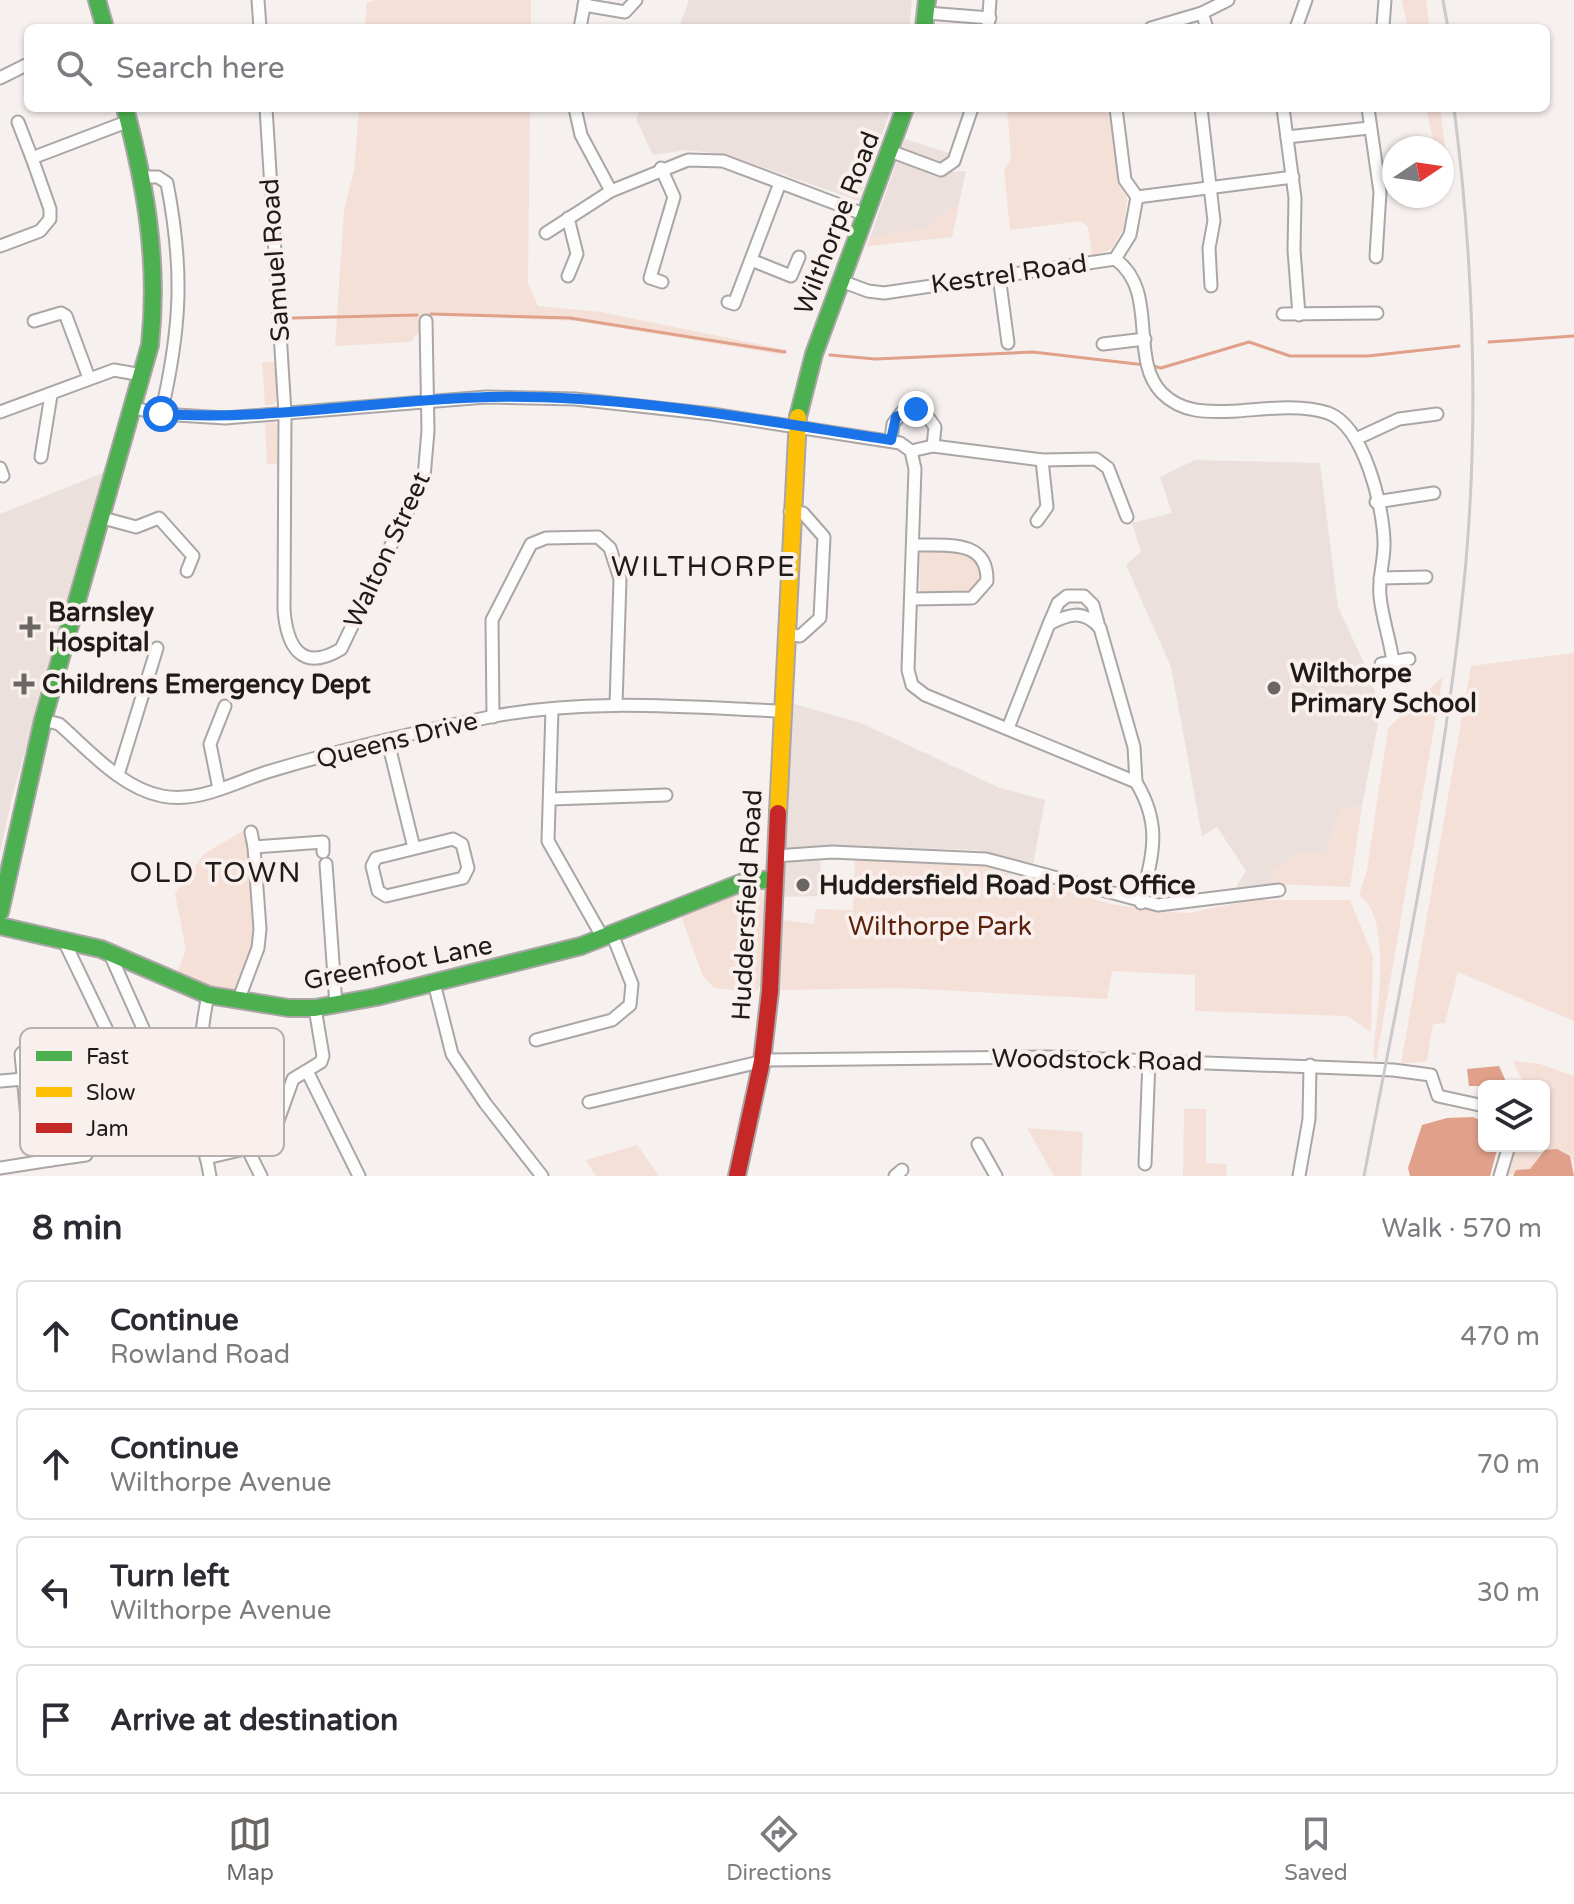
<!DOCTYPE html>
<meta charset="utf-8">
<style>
:root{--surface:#fff;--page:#f2f2f3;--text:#2b2b33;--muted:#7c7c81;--line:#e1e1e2;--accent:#6a6664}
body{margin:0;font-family:"Varela Round",sans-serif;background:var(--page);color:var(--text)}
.controls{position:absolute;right:24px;bottom:24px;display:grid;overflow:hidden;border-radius:12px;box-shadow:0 2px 6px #0004}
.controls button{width:72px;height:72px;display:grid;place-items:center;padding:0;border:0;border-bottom:2px solid var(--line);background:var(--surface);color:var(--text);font:40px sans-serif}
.compass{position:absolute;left:1382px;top:136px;width:72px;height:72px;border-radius:50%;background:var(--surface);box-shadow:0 2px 6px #0004;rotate:77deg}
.stop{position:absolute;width:24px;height:24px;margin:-18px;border:6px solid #1a73e8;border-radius:50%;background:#fff}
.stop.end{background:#1a73e8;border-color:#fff;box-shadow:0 2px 8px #0008}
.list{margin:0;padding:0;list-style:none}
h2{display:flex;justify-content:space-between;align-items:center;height:104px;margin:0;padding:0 32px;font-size:34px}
h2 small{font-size:26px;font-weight:400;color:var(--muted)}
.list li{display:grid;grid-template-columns:52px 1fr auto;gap:24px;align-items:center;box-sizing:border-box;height:112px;margin:0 16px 16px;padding:0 16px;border:2px solid var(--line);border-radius:12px}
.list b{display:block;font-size:30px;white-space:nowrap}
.list p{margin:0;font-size:26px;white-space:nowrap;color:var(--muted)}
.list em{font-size:26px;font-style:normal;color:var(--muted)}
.icon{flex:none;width:44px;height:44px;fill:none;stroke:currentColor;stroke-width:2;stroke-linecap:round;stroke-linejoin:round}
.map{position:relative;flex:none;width:1574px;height:1176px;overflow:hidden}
.search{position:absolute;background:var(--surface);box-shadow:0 2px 6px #0004;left:24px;right:24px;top:24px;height:88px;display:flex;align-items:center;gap:20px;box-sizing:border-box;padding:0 28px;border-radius:12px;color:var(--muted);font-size:30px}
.sheet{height:616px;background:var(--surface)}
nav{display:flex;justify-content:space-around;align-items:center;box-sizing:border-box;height:112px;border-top:2px solid var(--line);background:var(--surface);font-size:22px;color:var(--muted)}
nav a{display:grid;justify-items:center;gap:4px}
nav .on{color:var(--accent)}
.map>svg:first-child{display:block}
.built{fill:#ece0dd}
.green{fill:#f5e0d8}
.water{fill:#e0a089}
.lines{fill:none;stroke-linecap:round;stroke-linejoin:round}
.stream{stroke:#e0a089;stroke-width:3}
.street-casing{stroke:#aaa6a5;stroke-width:15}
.fast-casing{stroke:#aaa6a5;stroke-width:20}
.slow-casing{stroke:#aaa6a5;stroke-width:20}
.jam-casing{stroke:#aaa6a5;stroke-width:20}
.street{stroke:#fefdfd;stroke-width:11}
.fast{stroke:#4caf50;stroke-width:16}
.slow{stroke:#ffc107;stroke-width:16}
.jam{stroke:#c62828;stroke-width:16}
.rail{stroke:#cbc9c9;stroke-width:3}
.route{stroke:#1a73e8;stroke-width:10}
.poi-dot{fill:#6a6664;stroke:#f9efec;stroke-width:3}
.labels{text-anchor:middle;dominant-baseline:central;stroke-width:8;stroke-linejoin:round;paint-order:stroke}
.street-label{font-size:26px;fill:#1e1b19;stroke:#f9efec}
.poi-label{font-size:26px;font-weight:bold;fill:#1e1b19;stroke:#f9efec;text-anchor:start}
.park-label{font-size:26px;fill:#5c230c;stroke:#f9efec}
.neighbourhood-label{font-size:28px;letter-spacing:2px;fill:#1e1b19;stroke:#f9efec}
.key{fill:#f9efec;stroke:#b7afad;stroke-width:2}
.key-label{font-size:22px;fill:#1e1b19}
</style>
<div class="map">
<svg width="1574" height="1176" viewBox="0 0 1574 1176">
<rect width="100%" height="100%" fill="#f6f0ef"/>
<!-- built -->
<g class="built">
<polygon points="689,0 912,0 909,28 679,28"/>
<polygon points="642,108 891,108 859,201 728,155 687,150 653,155 636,119"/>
<polygon points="905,139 952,154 956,163 953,172 966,171 952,237 867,246"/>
<polygon points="1195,460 1320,463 1338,607 1364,663 1381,709 1362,806 1341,809 1325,853 1301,853 1273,870 1272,884 1236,887 1246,871 1217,827 1202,836 1171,667 1126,565 1141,552 1132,523 1172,513 1160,477"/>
<polygon points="105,472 12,797 0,854 0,514"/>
<polygon points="791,703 861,723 1000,788 1045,800 1033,865 977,850 819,845 823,896 783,897"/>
</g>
<!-- green -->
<g class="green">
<polygon points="377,0 531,0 531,28 365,28 367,2"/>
<polygon points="1402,0 1426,0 1430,28 1408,28"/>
<polygon points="359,108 530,108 528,283 538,306 601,312 787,350 783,355 577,321 431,315 411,342 335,346 344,210 354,171"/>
<polygon points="1007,108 1110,108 1120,186 1127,198 1124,229 1111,249 1092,257 1088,227 1081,221 1010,230 1004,170 1011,158"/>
<polygon points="1426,108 1440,108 1449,176 1442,169 1442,148 1435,148"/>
<polygon points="959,203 952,237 867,246 870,237 932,226 938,217"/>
<polygon points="262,362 275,362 279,399 273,405 265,405"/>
<polygon points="275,422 280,430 282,464 267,464 265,423"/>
<path d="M919,549C955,550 971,540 985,578L971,593L920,594Z"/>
<polygon points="1574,653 1574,1021 1458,972 1445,1023 1433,1024 1427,1061 1401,1064 1471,666"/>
<path d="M1443,676L1376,1062L1373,1055C1376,1019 1394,917 1359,895L1367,870L1388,728Z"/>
<polygon points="1362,806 1350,887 1272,884 1273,870 1301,853 1325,853 1341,809"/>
<polygon points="246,829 256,889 254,946 236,989 222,992 177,973 186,950 175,894 204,854"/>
<polygon points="855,860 982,866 1111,904 1158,911 1189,913 1252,900 1350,900 1373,956 1371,1032 1347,1016 1195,1011 1195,975 1112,971 1107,999 901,988 781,990 783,920 814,924 816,909 853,910"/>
<polygon points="756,888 762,892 764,901 762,986 754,992 714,988 703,976 681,916"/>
<polygon points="1513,1061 1540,1064 1574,1076 1574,1162 1570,1156 1546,1150 1530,1169 1506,1176 1516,1146 1544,1146 1544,1086 1525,1086"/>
<polygon points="1184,1109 1206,1109 1206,1163 1227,1164 1226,1176 1183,1176"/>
<polygon points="1027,1128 1083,1132 1081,1176 1054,1176"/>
<polygon points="637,1145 659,1176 596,1176 586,1160"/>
</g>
<!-- water -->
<g class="water">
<polygon points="1499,1066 1508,1086 1469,1086 1467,1069"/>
<polygon points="1473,1117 1484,1122 1484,1146 1498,1146 1490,1176 1410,1176 1408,1168 1422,1125 1447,1118"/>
<polygon points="1557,1149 1570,1156 1574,1176 1513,1176 1516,1170 1530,1169 1545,1150"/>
</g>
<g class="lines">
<!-- stream -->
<g class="stream">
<polyline points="431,314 570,318 785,352"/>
<polyline points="293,318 417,315"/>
<polyline points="1489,342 1574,336"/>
<polyline points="830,355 875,359 1033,352 1145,365"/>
<polyline points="1153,366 1161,368 1249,342 1290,356 1368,356 1459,346"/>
</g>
<defs>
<g id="street">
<polyline points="258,0 260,28"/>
<polyline points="584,5 625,12 636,0"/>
<polyline points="927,13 990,18"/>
<polyline points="1202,13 1207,28"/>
<polyline points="1383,26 1385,0"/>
<polyline points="580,28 585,1"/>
<polyline points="988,28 990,0"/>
<polyline points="1151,28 1202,13 1228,0"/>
<polyline points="1296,28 1306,0"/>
<polyline points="0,78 28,64"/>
<path d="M266,108L285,413L284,610C287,646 301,673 341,649L424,477L428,431L426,321"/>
<polyline points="575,108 581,135 611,191"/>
<polyline points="1201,108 1214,221 1209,248 1211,286"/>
<polyline points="1283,108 1295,198 1294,250 1299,315"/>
<polyline points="1368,108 1380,192 1376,257"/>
<polyline points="18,122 32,158"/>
<polyline points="1287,137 1369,128"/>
<polyline points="890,151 941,170 954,161 972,108"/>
<polyline points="661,168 674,197 650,278 662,282"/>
<path d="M143,177H158L167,183C184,270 181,328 161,414"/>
<polyline points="1137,197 1293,177"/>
<polyline points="546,233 611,191 688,160 723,161 866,215"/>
<polyline points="0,246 40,231 50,219 50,209 32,158 129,121"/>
<path d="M1115,259C1160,291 1128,358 1162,393C1183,414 1209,412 1236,411C1265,409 1300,404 1328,413C1364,426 1383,506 1384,541C1385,559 1378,577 1380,596C1382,618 1390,639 1393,662"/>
<polyline points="751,260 791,276 799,257"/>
<polyline points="568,276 577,254 568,218"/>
<polyline points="999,276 1008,343"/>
<polyline points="841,281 868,291 884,293 1115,259 1130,235 1137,197 1125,180 1116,108"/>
<polyline points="728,302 734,304 780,183"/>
<polyline points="1283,314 1377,313"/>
<polyline points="34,321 61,313 66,316 89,378"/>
<polyline points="1103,344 1145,339"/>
<path d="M134,408L161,414L225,418L486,397L575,399L712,414L900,443L911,451L915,469L908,670L912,685L925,695L1136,782C1163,827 1152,855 1141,903"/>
<polyline points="0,412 114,370 142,375"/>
<polyline points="1358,438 1399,419 1437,414"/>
<polyline points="891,440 893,424 902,412 923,410 935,427 933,446 911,451"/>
<polyline points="933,446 1042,460 1096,459 1108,468 1127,517"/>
<polyline points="41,457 51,395"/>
<polyline points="0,468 3,476"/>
<polyline points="1376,502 1434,493"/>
<polyline points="103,518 136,527 159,518 193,556 187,571"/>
<polyline points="1037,521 1047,507 1042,460"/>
<polyline points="1380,578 1426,577"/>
<path d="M912,599L972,598L987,581C988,538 945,546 913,545"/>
<polyline points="1049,624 1058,603 1067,596 1084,596 1093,605 1098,623"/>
<polyline points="785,634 800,636 820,618 824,537 803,513 790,512"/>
<polyline points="1381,664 1409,659"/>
<polyline points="552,709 548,841 603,938"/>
<polyline points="493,717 492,620 531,544 546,538 598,537 610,548 620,579 616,705"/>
<path d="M43,720L59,724C89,750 121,788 162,796C199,803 233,783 267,772C340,750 416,732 490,717C586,698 684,707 780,711"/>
<path d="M1008,728L1049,624C1069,614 1083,609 1100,628L1134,747L1136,782"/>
<polyline points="388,742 414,848"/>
<polyline points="118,775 157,648"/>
<polyline points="219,789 210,744 225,706"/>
<polyline points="551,799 666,795"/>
<polyline points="251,832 254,847"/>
<polygon points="453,839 462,844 468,868 463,878 386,896 378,891 372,866 376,858"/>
<polyline points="775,856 832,852 986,859 1158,905 1279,890"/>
<polyline points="326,864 336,1005"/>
<polyline points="64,941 144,1107 150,1111 198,1099"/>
<polyline points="109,952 159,1064 167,1105"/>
<polyline points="434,983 452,1054 485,1103 542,1176"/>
<path d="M208,995C195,1059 196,1112 210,1176"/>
<polyline points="238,1001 258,948 260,929 254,847 323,842 323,852"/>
<polyline points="536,1040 612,1020 630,1005 632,984 612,934"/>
<polyline points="307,1071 359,1176"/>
<polyline points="0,1081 24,1079"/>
<polyline points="46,1101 64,1099"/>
<polyline points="589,1102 768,1060 1049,1057 1393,1070 1431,1075 1438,1096 1484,1106"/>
<polyline points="27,1118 21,1054 27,1048"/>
<polyline points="978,1144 996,1176"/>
<polyline points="248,1150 261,1176"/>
<polyline points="206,1158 270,1143 293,1079 321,1062 323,1056 315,1008"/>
<polyline points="51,1160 86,1155"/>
<polyline points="1145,1164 1149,1060"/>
<polyline points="0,1168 51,1160 46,1095"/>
<polyline points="895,1176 902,1170"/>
<polyline points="1299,1176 1309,1119 1310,1065"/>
<polyline points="1500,1176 1509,1146"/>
</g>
<g id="fast">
<polyline points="97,0 105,28"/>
<polyline points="924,28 927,0"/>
<polyline points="798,417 814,354 905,108"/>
<path d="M0,912L43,720L150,345C159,263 146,187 125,108"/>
<polyline points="0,926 101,949 208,995 289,1008 315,1008 376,997 581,946 743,882 774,879"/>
</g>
<polyline id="slow" points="778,813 798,417"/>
<polyline id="jam" points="737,1176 762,1061 770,991 778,813"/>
</defs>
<!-- street casing -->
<use href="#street" class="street-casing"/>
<!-- fast casing -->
<use href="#fast" class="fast-casing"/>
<!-- slow casing -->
<use href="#slow" class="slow-casing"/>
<!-- jam casing -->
<use href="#jam" class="jam-casing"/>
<!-- street -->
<use href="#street" class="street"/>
<!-- fast -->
<use href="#fast" class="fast"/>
<!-- slow -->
<use href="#slow" class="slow"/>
<!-- jam -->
<use href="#jam" class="jam"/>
<!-- rail -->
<g class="rail">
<polyline points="1443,0 1448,28"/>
<path d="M1364,1176C1403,972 1447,768 1466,561C1479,410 1473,258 1454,108"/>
</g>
</g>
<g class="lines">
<!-- route -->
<path class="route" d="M161,414C271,421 378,400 488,397C623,394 758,420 891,440L896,417L916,409"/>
</g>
<!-- markers -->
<g class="poi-dot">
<path d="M26 615h8v8h8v8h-8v8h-8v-8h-8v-8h8z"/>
<path d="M20 672h8v8h8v8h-8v8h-8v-8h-8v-8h8z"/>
<circle cx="1274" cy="688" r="8"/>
<circle cx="803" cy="885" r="8"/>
</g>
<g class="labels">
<!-- street labels -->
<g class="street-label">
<text transform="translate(837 223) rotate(-69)">Wilthorpe Road</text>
<text transform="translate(275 260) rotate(-94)">Samuel Road</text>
<text transform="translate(1009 274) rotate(-8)">Kestrel Road</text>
<text transform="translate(387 550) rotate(-65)">Walton Street</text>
<text transform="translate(397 740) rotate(-14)">Queens Drive</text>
<text transform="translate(747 905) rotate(-87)">Huddersfield Road</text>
<text transform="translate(398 963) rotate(-11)">Greenfoot Lane</text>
<text transform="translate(1097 1060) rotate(1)">Woodstock Road</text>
</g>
<!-- poi labels -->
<g class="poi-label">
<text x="48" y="612">Barnsley<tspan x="48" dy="30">Hospital</tspan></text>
<text x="1290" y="673">Wilthorpe<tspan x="1290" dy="30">Primary School</tspan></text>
<text x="42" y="684">Childrens Emergency Dept</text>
<text x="819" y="885">Huddersfield Road Post Office</text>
</g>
<!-- park labels -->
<g class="park-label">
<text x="940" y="926">Wilthorpe Park</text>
</g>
<!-- neighbourhood labels -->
<g class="neighbourhood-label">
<text x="704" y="567">WILTHORPE</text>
<text x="216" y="873">OLD TOWN</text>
</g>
</g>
<!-- legend -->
<rect x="20" y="1028" width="264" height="128" rx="12" class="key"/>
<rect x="36" y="1051" width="36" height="10" fill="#4caf50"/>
<rect x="36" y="1087" width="36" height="10" fill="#ffc107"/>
<rect x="36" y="1123" width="36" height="10" fill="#c62828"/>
<g class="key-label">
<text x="86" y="1064">Fast</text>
<text x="86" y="1100">Slow</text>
<text x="86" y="1136">Jam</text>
</g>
</svg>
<div class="controls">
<button><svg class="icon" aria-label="layers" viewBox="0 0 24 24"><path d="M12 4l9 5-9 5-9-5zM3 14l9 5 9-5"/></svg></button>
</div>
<svg class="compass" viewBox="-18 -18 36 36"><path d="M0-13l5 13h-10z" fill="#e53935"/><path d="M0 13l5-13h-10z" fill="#7c7c81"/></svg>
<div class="stop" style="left:161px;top:414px"></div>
<div class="stop end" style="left:916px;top:409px"></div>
<div class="search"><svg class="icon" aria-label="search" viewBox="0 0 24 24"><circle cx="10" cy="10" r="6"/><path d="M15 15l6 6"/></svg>Search here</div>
</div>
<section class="sheet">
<h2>8 min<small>Walk · 570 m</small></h2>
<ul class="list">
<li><svg class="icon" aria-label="ahead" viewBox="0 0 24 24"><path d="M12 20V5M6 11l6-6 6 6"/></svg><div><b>Continue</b><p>Rowland Road</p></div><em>470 m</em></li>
<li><svg class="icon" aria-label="ahead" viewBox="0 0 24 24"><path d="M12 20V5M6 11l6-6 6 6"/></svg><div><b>Continue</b><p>Wilthorpe Avenue</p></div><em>70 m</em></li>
<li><svg class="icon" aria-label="left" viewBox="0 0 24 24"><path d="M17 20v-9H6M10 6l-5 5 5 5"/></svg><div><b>Turn left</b><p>Wilthorpe Avenue</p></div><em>30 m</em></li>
<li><svg class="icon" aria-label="arrive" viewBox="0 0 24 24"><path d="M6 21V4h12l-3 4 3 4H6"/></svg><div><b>Arrive at destination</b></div></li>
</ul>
</section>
<nav>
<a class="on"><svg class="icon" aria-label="map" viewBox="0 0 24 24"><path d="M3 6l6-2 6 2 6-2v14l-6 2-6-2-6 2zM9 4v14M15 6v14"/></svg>Map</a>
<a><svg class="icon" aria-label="directions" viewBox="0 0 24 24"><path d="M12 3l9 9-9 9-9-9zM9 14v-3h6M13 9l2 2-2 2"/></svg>Directions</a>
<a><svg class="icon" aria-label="saved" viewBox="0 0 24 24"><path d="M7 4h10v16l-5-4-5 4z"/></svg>Saved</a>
</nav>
